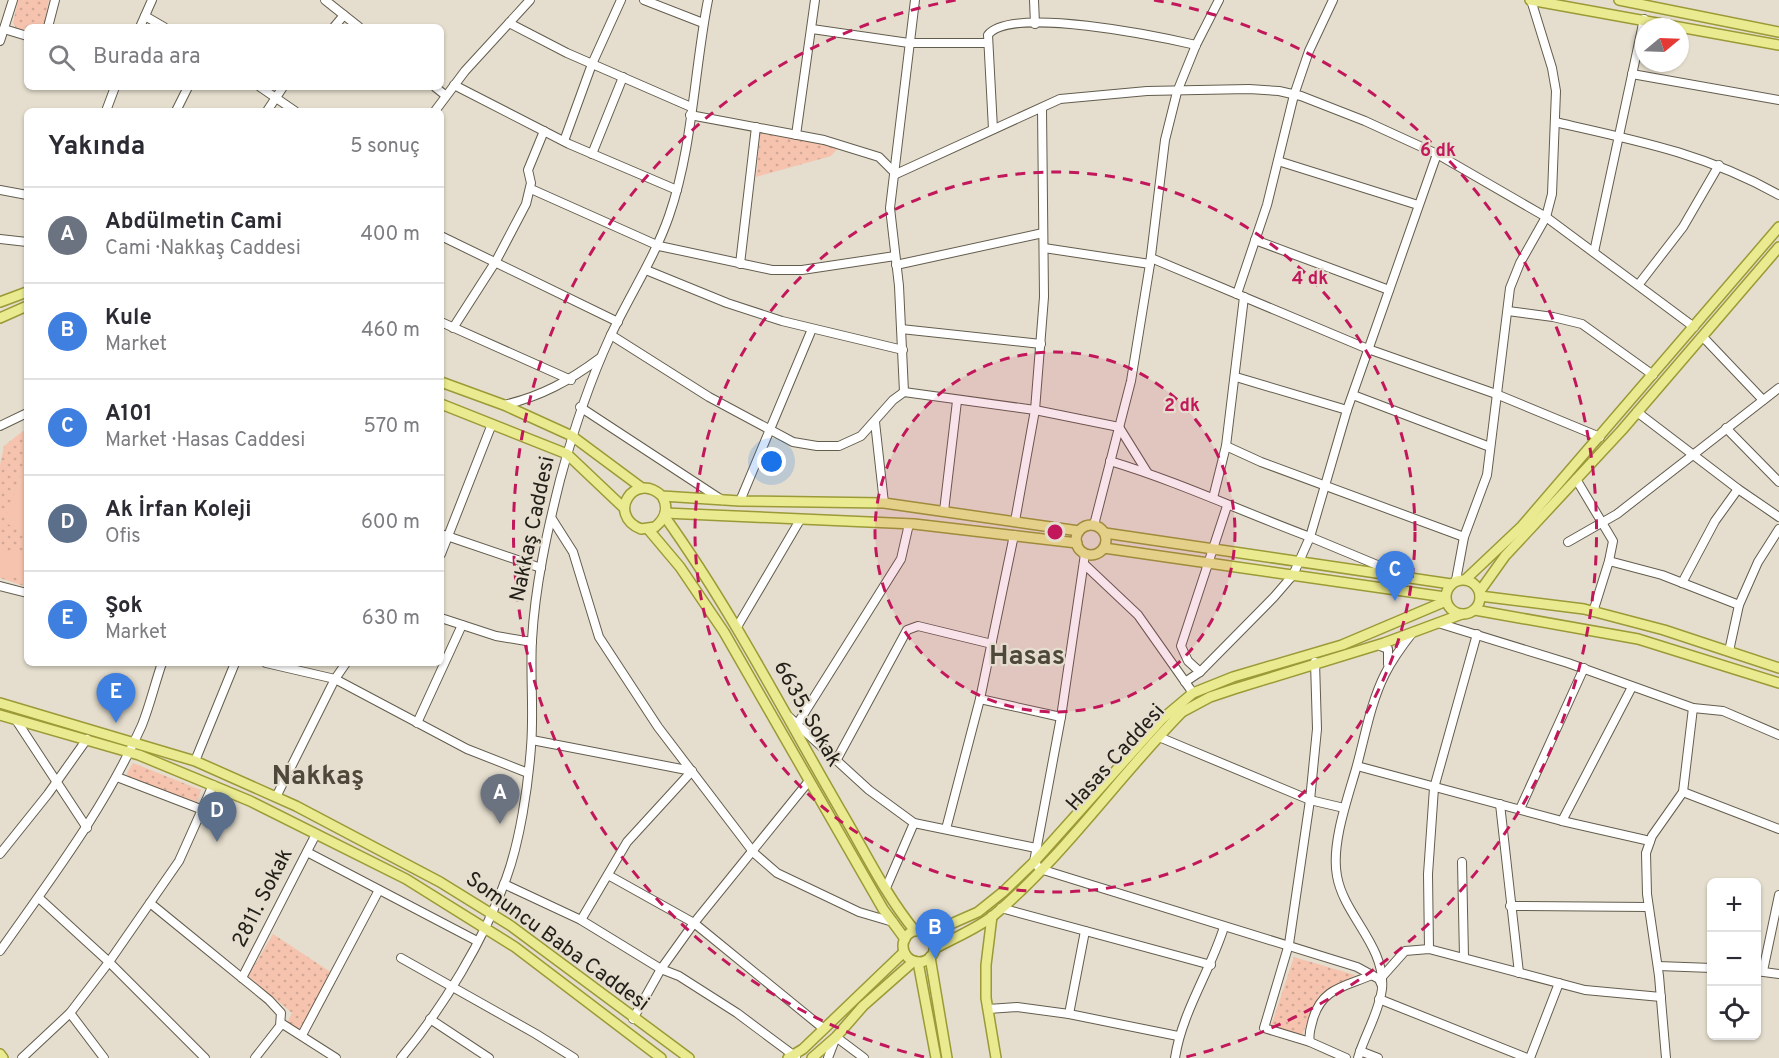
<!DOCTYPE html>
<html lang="tr">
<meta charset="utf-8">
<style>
:root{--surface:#fff;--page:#f2f2f3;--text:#2b2b33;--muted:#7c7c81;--line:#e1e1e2;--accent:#bf4ba3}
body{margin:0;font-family:Overpass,sans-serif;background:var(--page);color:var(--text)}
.controls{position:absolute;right:18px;bottom:18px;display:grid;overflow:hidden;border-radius:9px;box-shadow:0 2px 4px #0004}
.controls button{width:54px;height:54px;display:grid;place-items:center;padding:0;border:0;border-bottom:2px solid var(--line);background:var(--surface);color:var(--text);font:30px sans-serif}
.compass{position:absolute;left:1635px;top:18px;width:54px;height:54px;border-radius:50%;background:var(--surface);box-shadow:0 2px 4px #0004;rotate:71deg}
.you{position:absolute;left:772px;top:462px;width:21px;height:21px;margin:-15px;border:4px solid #fff;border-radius:50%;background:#1a73e8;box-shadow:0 0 0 9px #1a73e833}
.badge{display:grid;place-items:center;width:39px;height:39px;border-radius:50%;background:var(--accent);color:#fff;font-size:20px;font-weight:700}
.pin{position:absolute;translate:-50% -50px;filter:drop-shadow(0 2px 3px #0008)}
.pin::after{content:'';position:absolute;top:32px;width:21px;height:18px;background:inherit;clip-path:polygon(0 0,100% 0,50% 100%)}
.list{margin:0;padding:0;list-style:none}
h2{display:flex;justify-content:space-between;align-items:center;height:78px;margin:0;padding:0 24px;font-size:26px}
h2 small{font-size:20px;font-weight:400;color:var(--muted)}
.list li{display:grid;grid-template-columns:39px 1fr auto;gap:18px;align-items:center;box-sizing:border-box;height:96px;padding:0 24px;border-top:2px solid var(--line)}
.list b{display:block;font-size:22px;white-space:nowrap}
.list p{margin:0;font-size:20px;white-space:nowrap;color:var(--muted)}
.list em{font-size:20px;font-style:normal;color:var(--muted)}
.icon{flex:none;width:33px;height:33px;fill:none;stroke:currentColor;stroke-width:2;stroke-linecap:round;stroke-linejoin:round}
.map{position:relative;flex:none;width:1779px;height:1058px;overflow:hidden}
.search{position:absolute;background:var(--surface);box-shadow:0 2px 4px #0004;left:24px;top:24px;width:420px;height:66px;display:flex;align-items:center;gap:15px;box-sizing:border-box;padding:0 21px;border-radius:9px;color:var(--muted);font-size:22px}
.panel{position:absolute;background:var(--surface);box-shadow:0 2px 4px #0004;left:24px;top:108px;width:420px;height:558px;border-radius:9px}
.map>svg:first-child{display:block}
.grass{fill:url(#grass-dots)}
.pitch{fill:#f5c3ae}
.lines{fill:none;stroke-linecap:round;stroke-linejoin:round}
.minor-casing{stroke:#635d4e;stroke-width:10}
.major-casing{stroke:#9b9a37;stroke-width:12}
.minor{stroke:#fff;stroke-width:8}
.major{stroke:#eaea90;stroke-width:9}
.ring{fill:none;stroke:#c2185b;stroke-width:3;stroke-dasharray:10 8}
.labels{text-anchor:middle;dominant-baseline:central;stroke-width:4.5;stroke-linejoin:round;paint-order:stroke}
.street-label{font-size:21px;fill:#23201a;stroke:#e5dece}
.district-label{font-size:27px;font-weight:bold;fill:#4e483a;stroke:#e5dece}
.centre{fill:#c2185b;stroke:#e5dece;stroke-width:3}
.ring-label{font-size:18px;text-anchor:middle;font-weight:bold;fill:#c2185b;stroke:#e5dece;stroke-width:4.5;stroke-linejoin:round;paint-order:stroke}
</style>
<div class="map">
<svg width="1779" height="1058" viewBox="0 0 1779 1058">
<defs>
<pattern id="grass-dots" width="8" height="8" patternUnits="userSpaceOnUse" patternTransform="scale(1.5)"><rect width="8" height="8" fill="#f5c3ae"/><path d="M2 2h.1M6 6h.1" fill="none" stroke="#d2a795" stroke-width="1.8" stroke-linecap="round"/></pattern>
</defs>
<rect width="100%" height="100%" fill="#e5dece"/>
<!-- grass -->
<g class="grass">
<polygon points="18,0 49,0 44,27 27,27 27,31 16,28 13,23"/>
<polygon points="760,133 834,146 837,149 831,156 756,177"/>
<polygon points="27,428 27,587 0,578 0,465 4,446"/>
<polygon points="133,763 201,790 197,802 128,778 127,773"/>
<polygon points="273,934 332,973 303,1031 287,1023 292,1013 248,976"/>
<polygon points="1294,957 1355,975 1319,995 1302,1035 1271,1026"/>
</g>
<!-- pitch -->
<g class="pitch">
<polygon points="27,457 27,531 4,523"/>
<polygon points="0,548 27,557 27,581 0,572"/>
</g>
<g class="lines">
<defs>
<g id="minor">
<polyline points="325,0 359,27"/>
<polyline points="644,0 703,23"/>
<polyline points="1034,0 1035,24"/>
<polyline points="145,16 164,27"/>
<polyline points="509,23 567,53 691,107"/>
<polyline points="48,27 55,0"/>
<polyline points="140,27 152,0"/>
<polyline points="334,27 344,15"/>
<polyline points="4,29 27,36"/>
<polyline points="812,29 909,43 988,43"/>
<polyline points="0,41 13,0"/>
<polyline points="1632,74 1779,100"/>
<polyline points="454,85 569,144 677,190"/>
<polyline points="260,87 295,111"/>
<polyline points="435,87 445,95"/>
<polyline points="106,111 115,87"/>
<polyline points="176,111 188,87"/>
<polyline points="267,111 283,87"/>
<polyline points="435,111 465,71 530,0"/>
<polyline points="690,115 824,140 879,157 896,174 1060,99 1147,91 1249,89 1279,91 1301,96 1365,121 1437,154 1546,217 1694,327"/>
<path d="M1555,122C1635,140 1707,154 1779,195"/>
<path d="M993,129L988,35C1010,5 1161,37 1196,45"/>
<polyline points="796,135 815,0"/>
<polyline points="564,141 592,64 621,0"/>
<polyline points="592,154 623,77"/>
<polyline points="1278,161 1418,205"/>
<polyline points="531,189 659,246 772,270 802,270 895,256"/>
<polyline points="0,190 27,195"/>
<polyline points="441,236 618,322"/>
<polyline points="0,239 27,242"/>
<polyline points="1255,240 1389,290"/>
<polyline points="1044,248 1150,264"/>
<polyline points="1594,252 1644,19"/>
<polyline points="1151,258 1368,349 1496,394 1600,437"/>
<polyline points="740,264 756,127"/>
<polyline points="896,265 1043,233"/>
<polyline points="646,270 727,303 782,321 903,350"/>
<polyline points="1639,284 1683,227 1719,165"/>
<polyline points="1237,294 1267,205 1294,95 1309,51 1333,0"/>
<polyline points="1508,311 1553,317 1582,324 1653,375"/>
<polyline points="441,322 571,380"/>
<polyline points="453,328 496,261 526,204 531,183 528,170 544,131"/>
<polyline points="901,329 1041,344"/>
<polyline points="611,335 709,397 793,442 817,446 839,446 861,436 893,400 904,392 1035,410 1119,427 1147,472"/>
<polyline points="1703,337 1763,400"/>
<polyline points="1236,377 1347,410"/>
<polyline points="904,392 899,286 890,208 915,0"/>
<polyline points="1353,395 1490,447"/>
<path d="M504,405C542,396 569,381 600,358"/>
<polyline points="580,407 722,500"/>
<polyline points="1637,412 1738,489 1779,517"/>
<polyline points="875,422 884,503"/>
<polyline points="0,426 27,413"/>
<polyline points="1726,428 1779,482"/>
<polyline points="1226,446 1261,462 1464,537"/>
<path d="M1110,461C1179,482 1243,512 1310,537L1293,575L1274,597L1200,672L1185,682"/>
<polyline points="1576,479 1613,541 1609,561 1593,612"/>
<polyline points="1213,498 1226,446 1244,297"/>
<polyline points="740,501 812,329"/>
<polyline points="944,511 957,401"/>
<polyline points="552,519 573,552 599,637 658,727 754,853 777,873 859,912 893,922"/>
<polyline points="1015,521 1035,410 1044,297 1042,109"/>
<polyline points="1094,525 1131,381 1150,264 1165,140 1177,92 1196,45 1219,0"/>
<polyline points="441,534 541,568"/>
<polyline points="1568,542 1617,514 1779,388"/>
<polyline points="441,554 492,424"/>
<polyline points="1085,554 1061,717 1034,862 1040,869 1357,967 1379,979 1382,986"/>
<polyline points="1609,561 1662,575 1739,605"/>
<polyline points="1084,564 1138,615 1193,693"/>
<polyline points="1399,574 1310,537 1347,410 1437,154"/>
<polyline points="1456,580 1464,537 1487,475 1510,288 1520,263 1546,217 1552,194 1556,91 1552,68 1531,0"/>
<polyline points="1682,583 1715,521 1738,489"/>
<polyline points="0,586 27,593"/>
<polyline points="441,618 496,636 532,642"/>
<polyline points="1438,623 1568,663 1693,708 1723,711 1779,735"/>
<polyline points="737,627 800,520"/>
<polyline points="1378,645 1388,649 1388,664"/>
<polyline points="1729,651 1739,605 1758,562 1779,529"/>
<polyline points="266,663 335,679 467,749 528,773"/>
<polyline points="1200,672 1188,661 1181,646 1227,506"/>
<polyline points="980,699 1061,717"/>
<polyline points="788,716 869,790 914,823 1036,848"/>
<polyline points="16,720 87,828"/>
<polyline points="417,723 462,625"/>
<polyline points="798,723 901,559 909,524"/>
<polyline points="1159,737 1310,800 1344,808"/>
<polyline points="532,740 692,771"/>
<polyline points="837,759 907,630 918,626 992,644"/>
<polyline points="195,761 235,663"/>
<polyline points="1357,766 1562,821 1650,841"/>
<polyline points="117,777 203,810"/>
<polyline points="1683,792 1779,829"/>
<polyline points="276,797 335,679 346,663"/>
<polyline points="1500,804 1519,973"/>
<polyline points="1520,809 1584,668"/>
<polyline points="1562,821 1632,687"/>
<polyline points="946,829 980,699 1014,535"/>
<polyline points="307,852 477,941"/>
<polyline points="0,854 48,794 87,739"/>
<polyline points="1462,862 1464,957"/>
<polyline points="608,875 694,923 824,1029"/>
<polyline points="504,884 581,920 661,969 679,976 737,1013 796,1057"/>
<polyline points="886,888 914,823"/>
<polyline points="39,898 109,962 205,1058"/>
<polyline points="150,903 269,1000 281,1013 280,1026 255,1058"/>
<polyline points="1510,906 1648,907"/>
<polyline points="1001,908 1211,965"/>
<polyline points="581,920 627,842 692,771"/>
<polyline points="1429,949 1428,874 1434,788 1477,634"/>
<path d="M0,951C52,877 105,808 142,725C150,705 155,683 162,663"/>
<polyline points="401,958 536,1034 574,1058"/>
<polyline points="1658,966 1712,968"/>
<polyline points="1756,971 1779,974"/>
<polyline points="1763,971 1779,895"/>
<polyline points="242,978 316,834"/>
<polyline points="1381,978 1405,951 1429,949 1585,990 1661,997"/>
<polyline points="1379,999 1527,1058"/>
<polyline points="988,1009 1017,1007 1069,1014 1085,931"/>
<polyline points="70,1013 104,1058"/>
<polyline points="1069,1014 1178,1036"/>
<polyline points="430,1019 489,1058"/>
<polyline points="633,1019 661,969 694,923 809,781"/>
<polyline points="281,1023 336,1058"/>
<polyline points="302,1035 379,890"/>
<polyline points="1310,1042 1264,1028 1289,944 1310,800 1317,729 1315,662"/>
<polyline points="1360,1051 1378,1058"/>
<polyline points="22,1058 70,1013 109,962 179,861 213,785"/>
<path d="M401,1058C443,1008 484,940 506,879C520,841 528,787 531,747C534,711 530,675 532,640C535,586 547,532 560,480C574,428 588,385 610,337C629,296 654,259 669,216C693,147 694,71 708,0"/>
<polyline points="828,1058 836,1037 864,1058"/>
<path d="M1175,1058C1182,1012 1210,972 1224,927"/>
<path d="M1346,1058L1310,1042C1308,1034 1311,1027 1313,1019C1322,988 1344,987 1372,975"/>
<path d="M1358,1058C1364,1036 1379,1013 1382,989C1386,946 1344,916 1337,876C1331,845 1347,800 1356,769C1365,737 1370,704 1385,674C1393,658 1402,646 1413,632"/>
<polyline points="1530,1058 1559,983"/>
<polyline points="1666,1058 1659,976 1647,894 1646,853 1652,836 1683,792 1693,708"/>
</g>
<g id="major">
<polyline points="1530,0 1779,45"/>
<polyline points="1619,0 1779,32"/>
<polyline points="0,302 27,292"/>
<polyline points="0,318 27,306"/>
<polyline points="441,382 504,405 572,436 642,488"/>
<polyline points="441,404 567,454 624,508"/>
<path d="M662,496C669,508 666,518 655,527L641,529C606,515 634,470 662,496L740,501L884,503L1079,531"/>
<polyline points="665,513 914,524 1077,543"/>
<path d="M665,517C733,612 786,717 845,818C867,856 887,897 915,931"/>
<circle cx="1091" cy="540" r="15"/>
<polyline points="648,529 680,567 724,632 883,909 905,939"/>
<polyline points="1105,533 1451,584"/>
<polyline points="1104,548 1445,597"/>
<polyline points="1466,579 1522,526 1779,227"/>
<circle cx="1463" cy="597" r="17"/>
<polyline points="1480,591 1505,556 1622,430 1779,247"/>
<polyline points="1480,596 1584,609 1664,630 1779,668"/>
<polyline points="1475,610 1638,639 1779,683"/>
<polyline points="0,703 195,761 296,806 440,882 511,926 689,1058"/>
<polyline points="0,715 139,755 250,801 406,879 515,947 661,1058"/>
<polyline points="992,916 986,965 986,998 996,1058"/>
<circle cx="919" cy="946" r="16"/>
<polyline points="928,934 978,912 1003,892 1034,862 1162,719 1193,693 1233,677 1342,645 1446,601"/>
<path d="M934,949C953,938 977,929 994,915C1063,857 1119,776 1182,712L1210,697L1234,689L1384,643L1462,614"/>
<polyline points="930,957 947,1058"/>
<polyline points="918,962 936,1058"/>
<polyline points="0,1054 3,1058"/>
<polyline points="788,1058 803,1049 904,952"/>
<polyline points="812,1058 836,1037 863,1006 914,961"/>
</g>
</defs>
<!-- minor casing -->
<use href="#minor" class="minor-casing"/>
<!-- major casing -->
<use href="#major" class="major-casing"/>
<!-- minor -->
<use href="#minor" class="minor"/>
<!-- major -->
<use href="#major" class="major"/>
</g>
<!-- distance rings -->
<circle cx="1055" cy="532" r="180" fill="#c2185b" fill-opacity=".12"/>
<g class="ring">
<circle cx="1055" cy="532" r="180"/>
<circle cx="1055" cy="532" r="360"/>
<path d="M924 1057A541 541 0 0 1 956 0M1154 0A541 541 0 0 1 1186 1057"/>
</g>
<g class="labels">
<!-- street labels -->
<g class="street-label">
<text transform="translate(533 529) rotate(-78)">Nakkaş Caddesi</text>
<text transform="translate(807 714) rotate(61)">6635. Sokak</text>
<text transform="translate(1116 758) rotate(-48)">Hasas Caddesi</text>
<text transform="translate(263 898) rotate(-63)">2811. Sokak</text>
<text transform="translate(557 942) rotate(36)">Somuncu Baba Caddesi</text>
</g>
<!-- district labels -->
<g class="district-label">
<text x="1027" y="657">Hasas</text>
<text x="318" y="777">Nakkaş</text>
</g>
</g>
<circle cx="1055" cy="532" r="9" class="centre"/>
<g class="ring-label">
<text x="1438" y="156">6 dk</text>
<text x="1310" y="284">4 dk</text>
<text x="1182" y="411">2 dk</text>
</g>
</svg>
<div class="controls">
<button>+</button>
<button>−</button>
<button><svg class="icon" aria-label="locate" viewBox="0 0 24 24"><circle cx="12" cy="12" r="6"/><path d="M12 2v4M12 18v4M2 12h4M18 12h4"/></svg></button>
</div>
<svg class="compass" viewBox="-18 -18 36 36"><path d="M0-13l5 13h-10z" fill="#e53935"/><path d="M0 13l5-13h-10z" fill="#7c7c81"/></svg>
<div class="you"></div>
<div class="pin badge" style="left:500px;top:824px;background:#6b7280">A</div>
<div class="pin badge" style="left:935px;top:959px;background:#3f7fe0">B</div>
<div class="pin badge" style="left:1395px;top:601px;background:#3f7fe0">C</div>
<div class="pin badge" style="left:217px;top:842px;background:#5c6f8a">D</div>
<div class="pin badge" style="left:116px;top:723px;background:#3f7fe0">E</div>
<div class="search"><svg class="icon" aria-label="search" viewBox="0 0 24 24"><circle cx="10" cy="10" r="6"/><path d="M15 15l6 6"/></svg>Burada ara</div>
<section class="panel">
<h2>Yakında<small>5 sonuç</small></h2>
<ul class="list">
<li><span class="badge" style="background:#6b7280">A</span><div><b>Abdülmetin Cami</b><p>Cami · Nakkaş Caddesi</p></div><em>400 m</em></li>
<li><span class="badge" style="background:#3f7fe0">B</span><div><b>Kule</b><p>Market</p></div><em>460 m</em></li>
<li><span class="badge" style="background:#3f7fe0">C</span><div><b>A101</b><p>Market · Hasas Caddesi</p></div><em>570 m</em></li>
<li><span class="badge" style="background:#5c6f8a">D</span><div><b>Ak İrfan Koleji</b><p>Ofis</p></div><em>600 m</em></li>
<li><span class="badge" style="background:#3f7fe0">E</span><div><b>Şok</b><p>Market</p></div><em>630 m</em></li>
</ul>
</section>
</div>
